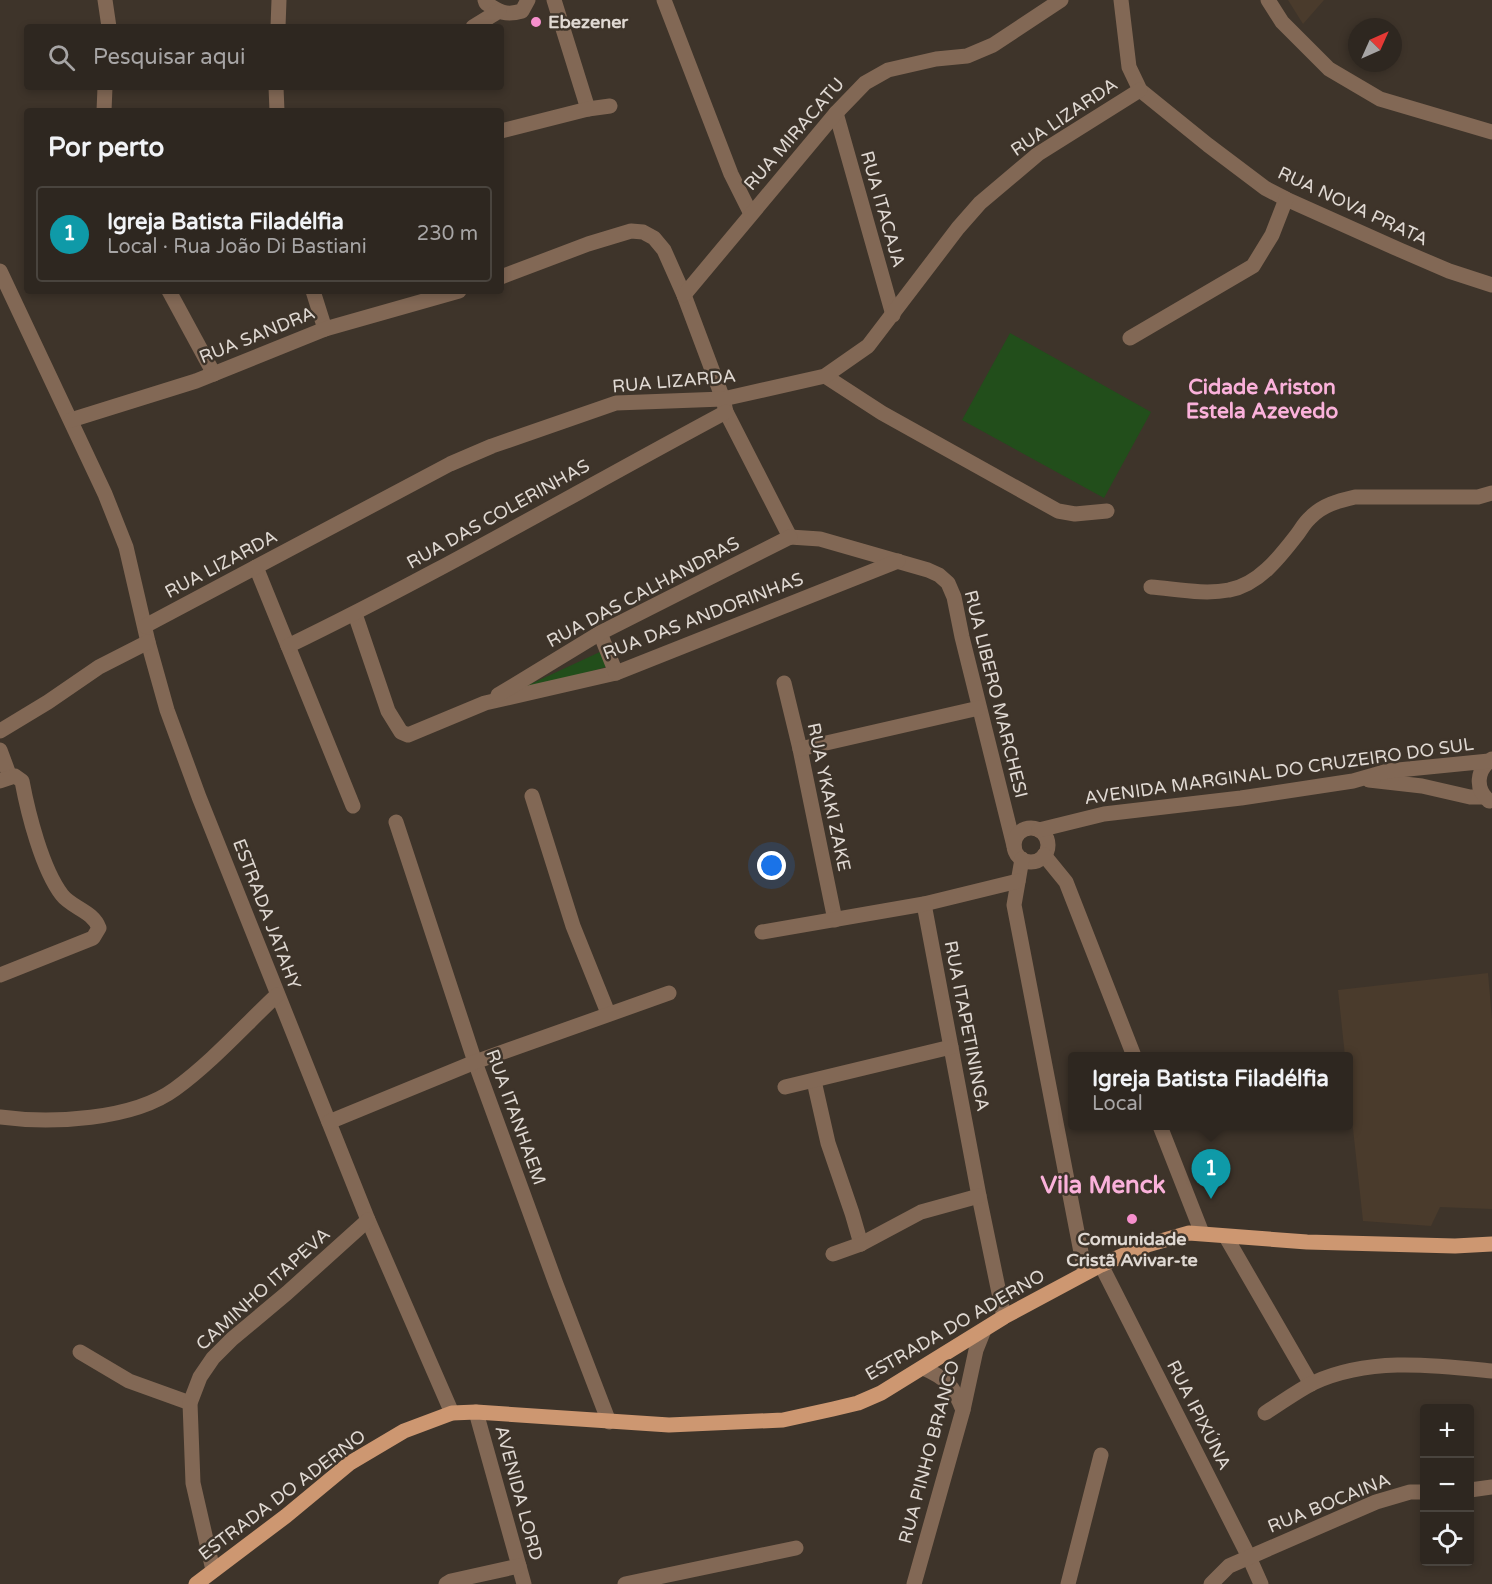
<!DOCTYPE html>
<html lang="pt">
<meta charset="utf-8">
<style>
:root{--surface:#2e2720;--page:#3a332d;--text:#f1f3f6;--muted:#a7a5a5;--line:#49443e;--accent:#f790cd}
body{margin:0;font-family:"Varela Round",sans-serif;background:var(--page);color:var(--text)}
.controls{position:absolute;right:18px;bottom:18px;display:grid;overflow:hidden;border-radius:6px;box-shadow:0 3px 9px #0003}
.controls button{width:54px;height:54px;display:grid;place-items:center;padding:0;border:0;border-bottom:2px solid var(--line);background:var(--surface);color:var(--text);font:30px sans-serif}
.compass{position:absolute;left:1348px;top:18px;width:54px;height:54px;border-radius:50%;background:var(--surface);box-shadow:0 3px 9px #0003;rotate:45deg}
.you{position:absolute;left:772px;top:866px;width:21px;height:21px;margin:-15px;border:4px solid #fff;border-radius:50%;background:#1a73e8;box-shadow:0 0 0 9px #1a73e833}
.badge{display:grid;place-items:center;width:39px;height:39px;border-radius:50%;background:var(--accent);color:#fff;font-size:20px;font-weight:700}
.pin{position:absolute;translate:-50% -50px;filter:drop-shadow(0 2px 3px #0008)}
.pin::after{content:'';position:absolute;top:32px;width:21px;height:18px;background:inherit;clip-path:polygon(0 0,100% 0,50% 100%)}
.popup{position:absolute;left:1068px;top:1052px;width:285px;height:78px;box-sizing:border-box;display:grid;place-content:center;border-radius:6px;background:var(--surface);filter:drop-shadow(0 2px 4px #0005);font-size:20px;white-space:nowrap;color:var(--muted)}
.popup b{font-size:22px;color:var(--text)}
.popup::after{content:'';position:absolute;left:50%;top:100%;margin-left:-12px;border:12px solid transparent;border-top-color:var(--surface)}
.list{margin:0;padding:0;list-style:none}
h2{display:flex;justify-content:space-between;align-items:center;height:78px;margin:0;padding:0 24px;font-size:26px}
h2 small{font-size:20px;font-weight:400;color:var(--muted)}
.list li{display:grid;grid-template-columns:39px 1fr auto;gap:18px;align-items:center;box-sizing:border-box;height:96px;margin:0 12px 12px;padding:0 12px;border:2px solid var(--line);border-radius:6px}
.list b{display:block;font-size:22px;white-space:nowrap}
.list p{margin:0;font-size:20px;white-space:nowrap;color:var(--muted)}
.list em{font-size:20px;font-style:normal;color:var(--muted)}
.icon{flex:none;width:33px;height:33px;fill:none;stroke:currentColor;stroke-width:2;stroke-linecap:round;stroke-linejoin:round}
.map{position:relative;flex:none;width:1492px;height:1584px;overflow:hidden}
.search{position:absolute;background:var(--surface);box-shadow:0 3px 9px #0003;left:24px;top:24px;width:480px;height:66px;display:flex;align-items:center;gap:15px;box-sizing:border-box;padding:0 21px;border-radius:6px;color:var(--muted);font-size:22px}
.panel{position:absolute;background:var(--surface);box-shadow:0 3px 9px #0003;left:24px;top:108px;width:480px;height:186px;border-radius:6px}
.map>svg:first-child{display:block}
.built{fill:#4a3b2c}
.green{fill:#224e1b}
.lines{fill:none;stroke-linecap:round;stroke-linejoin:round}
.minor{stroke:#826855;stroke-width:15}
.major{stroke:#cd9771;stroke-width:15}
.poi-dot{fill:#f790cd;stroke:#3e342a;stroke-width:2}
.labels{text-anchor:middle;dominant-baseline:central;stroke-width:5;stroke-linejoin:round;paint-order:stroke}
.poi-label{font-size:18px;font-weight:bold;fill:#e0d9d3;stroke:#3e342a;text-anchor:start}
.street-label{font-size:18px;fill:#e0d9d3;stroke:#3e342a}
.quarter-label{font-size:21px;font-weight:bold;fill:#fab1da;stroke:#3e342a}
.district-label{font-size:24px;font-weight:bold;fill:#fab1da;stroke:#3e342a}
</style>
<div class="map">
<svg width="1492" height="1584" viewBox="0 0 1492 1584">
<rect width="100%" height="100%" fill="#3e342a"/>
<!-- built -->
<g class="built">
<polygon points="1288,0 1324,0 1303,24"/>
<polygon points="1488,973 1492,1019 1492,1209 1440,1207 1431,1226 1363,1221 1349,1092 1349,1056 1345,1056 1338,990"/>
</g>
<!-- green -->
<g class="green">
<polygon points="1010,333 1151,412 1104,498 962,420"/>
<polygon points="602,651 609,666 494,701"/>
</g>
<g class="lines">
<!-- minor -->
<g class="minor">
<polyline points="105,0 109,27"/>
<path d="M485,0L486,3C499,12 506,16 522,11L528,0"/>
<polyline points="554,0 588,109"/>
<polyline points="664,0 731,174 751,214"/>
<polyline points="1121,0 1129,67 1140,90 1208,145 1265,188 1286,199 1400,250 1449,271 1492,285"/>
<polyline points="1268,0 1282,22 1329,69 1380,99 1492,132"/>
<polyline points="278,27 279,0"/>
<polyline points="473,27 499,11"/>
<polyline points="276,87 277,111"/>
<polyline points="104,111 105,87"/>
<polyline points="836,113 893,315"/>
<polyline points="501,131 588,109 610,106"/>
<polyline points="0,271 105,494 126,547 148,642 167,710 199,797 368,1220 452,1413"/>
<polyline points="501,277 588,244 631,231 643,232 654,238 664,250 684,295 723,399 726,412 790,537"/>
<polyline points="169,291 214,374"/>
<polyline points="313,291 325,329"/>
<polyline points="684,295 836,113 865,83 888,70 936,59 967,56 993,45 1061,0"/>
<polyline points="1130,338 1253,266 1272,235 1286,199"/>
<polyline points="825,376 882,413 1058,511 1075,514 1107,511"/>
<polyline points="71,420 196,381 325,329 459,291"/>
<polyline points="790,537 820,539 928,570 939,575 948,583 954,597 962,637 1014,846"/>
<polyline points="256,567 353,806"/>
<path d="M1151,587C1176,589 1204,595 1229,590C1258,585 1279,558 1296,536C1301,530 1304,523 1310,518C1322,505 1338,501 1355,497H1478L1492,493"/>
<polyline points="355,614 388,711 401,732 408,735 485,703 616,673 898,561"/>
<polyline points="145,626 450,464 492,446 616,403 723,399 825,376 868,346 958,228 980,203 1038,154 1140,90"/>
<polyline points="600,633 616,673"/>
<path d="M288,646C437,574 580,490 726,412"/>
<polyline points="784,683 800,749 835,920"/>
<polyline points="498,695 600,633 790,537"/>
<polyline points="0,731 48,702 99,667 148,642"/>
<polyline points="800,749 979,708"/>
<polyline points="0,750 10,777"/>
<polyline points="1369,780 1422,786 1470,797 1485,797"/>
<path d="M0,781L15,776L22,781C28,813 42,869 62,895C72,908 93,911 99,928L93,938L0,975"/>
<polyline points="532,796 573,926 608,1013"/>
<path d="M1489,801C1475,789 1476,770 1492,759"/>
<polyline points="396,822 475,1062 556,1284 609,1422"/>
<circle cx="1031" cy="845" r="17"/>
<polyline points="1039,830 1104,814 1241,798 1353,781 1388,771 1489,761"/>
<polyline points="1044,855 1066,882 1134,1056"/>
<polyline points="1022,859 1014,905 1085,1273"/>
<polyline points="924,904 979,1196 1004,1317"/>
<polyline points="762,932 924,904 1018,881"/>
<polyline points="814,1081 828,1143 852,1213 861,1244"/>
<polyline points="785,1087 951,1047"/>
<path d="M0,1117C51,1124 133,1120 175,1089C212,1062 244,1026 277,995"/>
<polyline points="329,1122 475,1062 669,993"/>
<polyline points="1160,1126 1202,1233"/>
<polyline points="1226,1237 1311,1384"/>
<polyline points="833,1254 861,1244 921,1212 979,1196"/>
<polyline points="1101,1265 1249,1557 1261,1584"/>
<polyline points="80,1352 129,1381 190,1403"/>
<path d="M923,1368C948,1379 953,1386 963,1410"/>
<polyline points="476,1412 524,1584"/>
<path d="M1265,1413C1281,1403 1297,1391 1313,1383C1369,1357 1433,1365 1492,1371"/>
<polyline points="1470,1490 1492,1487"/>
<polyline points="213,1570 193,1483 190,1403 200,1377 213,1358 232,1339 287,1293 368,1220"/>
<polyline points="446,1584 451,1581 519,1566"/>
<polyline points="625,1584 796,1548"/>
<polyline points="914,1584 963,1410 976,1350 984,1330"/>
<polyline points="1068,1584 1101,1455"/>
<polyline points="1211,1584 1229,1566 1376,1502 1410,1492 1424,1492"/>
</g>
<!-- major -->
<polyline class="major" points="196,1584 286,1516 350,1463 404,1431 452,1413 476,1412 669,1425 783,1420 833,1409 858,1403 881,1393 1004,1317 1101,1265 1147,1245 1189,1233 1307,1242 1455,1246 1492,1244"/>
</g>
<!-- markers -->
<g class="poi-dot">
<circle cx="536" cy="22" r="6"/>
<circle cx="1132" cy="1219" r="6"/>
</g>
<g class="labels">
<!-- poi labels -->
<g class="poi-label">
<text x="548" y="22">Ebezener</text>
<text x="1132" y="1239" text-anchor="middle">Comunidade<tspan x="1132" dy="21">Cristã Avivar-te</tspan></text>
</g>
<!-- street labels -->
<g class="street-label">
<text transform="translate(1064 117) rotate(-34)">RUA LIZARDA</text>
<text transform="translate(794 134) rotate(-49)">RUA MIRACATU</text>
<text transform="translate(1353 206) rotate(25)">RUA NOVA PRATA</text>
<text transform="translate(883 209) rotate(74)">RUA ITACAJA</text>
<text transform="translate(257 335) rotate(-22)">RUA SANDRA</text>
<text transform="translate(674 381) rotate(-5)">RUA LIZARDA</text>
<text transform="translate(498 514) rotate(-29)">RUA DAS COLERINHAS</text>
<text transform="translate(221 564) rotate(-28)">RUA LIZARDA</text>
<text transform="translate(643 592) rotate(-28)">RUA DAS CALHANDRAS</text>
<text transform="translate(703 616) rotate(-21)">RUA DAS ANDORINHAS</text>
<text transform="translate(996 694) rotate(76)">RUA LIBERO MARCHESI</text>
<text transform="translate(1279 771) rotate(-8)">AVENIDA MARGINAL DO CRUZEIRO DO SUL</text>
<text transform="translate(829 797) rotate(78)">RUA YKAKI ZAKE</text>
<text transform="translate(267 914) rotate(69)">ESTRADA JATAHY</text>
<text transform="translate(967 1026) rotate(79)">RUA ITAPETININGA</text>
<text transform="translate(516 1117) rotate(70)">RUA ITANHAEM</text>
<text transform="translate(263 1289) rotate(-42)">CAMINHO ITAPEVA</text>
<text transform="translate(955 1325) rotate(-30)">ESTRADA DO ADERNO</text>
<text transform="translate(1199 1415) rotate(63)">RUA IPIXÚNA</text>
<text transform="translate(929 1452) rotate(-75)">RUA PINHO BRANCO</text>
<text transform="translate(519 1493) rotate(75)">AVENIDA LORD</text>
<text transform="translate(282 1495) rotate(-37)">ESTRADA DO ADERNO</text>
<text transform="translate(1329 1503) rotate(-22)">RUA BOCAINA</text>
</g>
<!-- quarter labels -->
<g class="quarter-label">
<text x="1262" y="387">Cidade Ariston<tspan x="1262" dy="24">Estela Azevedo</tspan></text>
</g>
<!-- district labels -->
<g class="district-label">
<text x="1103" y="1185">Vila Menck</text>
</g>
</g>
</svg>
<div class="controls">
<button>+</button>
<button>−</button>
<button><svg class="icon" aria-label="locate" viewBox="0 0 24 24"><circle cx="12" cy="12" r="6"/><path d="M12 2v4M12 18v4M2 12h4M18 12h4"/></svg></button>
</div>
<svg class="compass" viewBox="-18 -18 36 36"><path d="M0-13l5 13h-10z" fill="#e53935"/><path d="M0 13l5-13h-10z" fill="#a7a5a5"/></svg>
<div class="you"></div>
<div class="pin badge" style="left:1211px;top:1199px;background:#0f9aa8">1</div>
<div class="popup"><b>Igreja Batista Filadélfia</b>Local</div>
<div class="search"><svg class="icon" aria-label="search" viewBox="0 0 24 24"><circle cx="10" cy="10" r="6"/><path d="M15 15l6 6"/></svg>Pesquisar aqui</div>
<section class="panel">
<h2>Por perto<small></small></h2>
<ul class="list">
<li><span class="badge" style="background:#0f9aa8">1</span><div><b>Igreja Batista Filadélfia</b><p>Local · Rua João Di Bastiani</p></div><em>230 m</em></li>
</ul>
</section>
</div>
